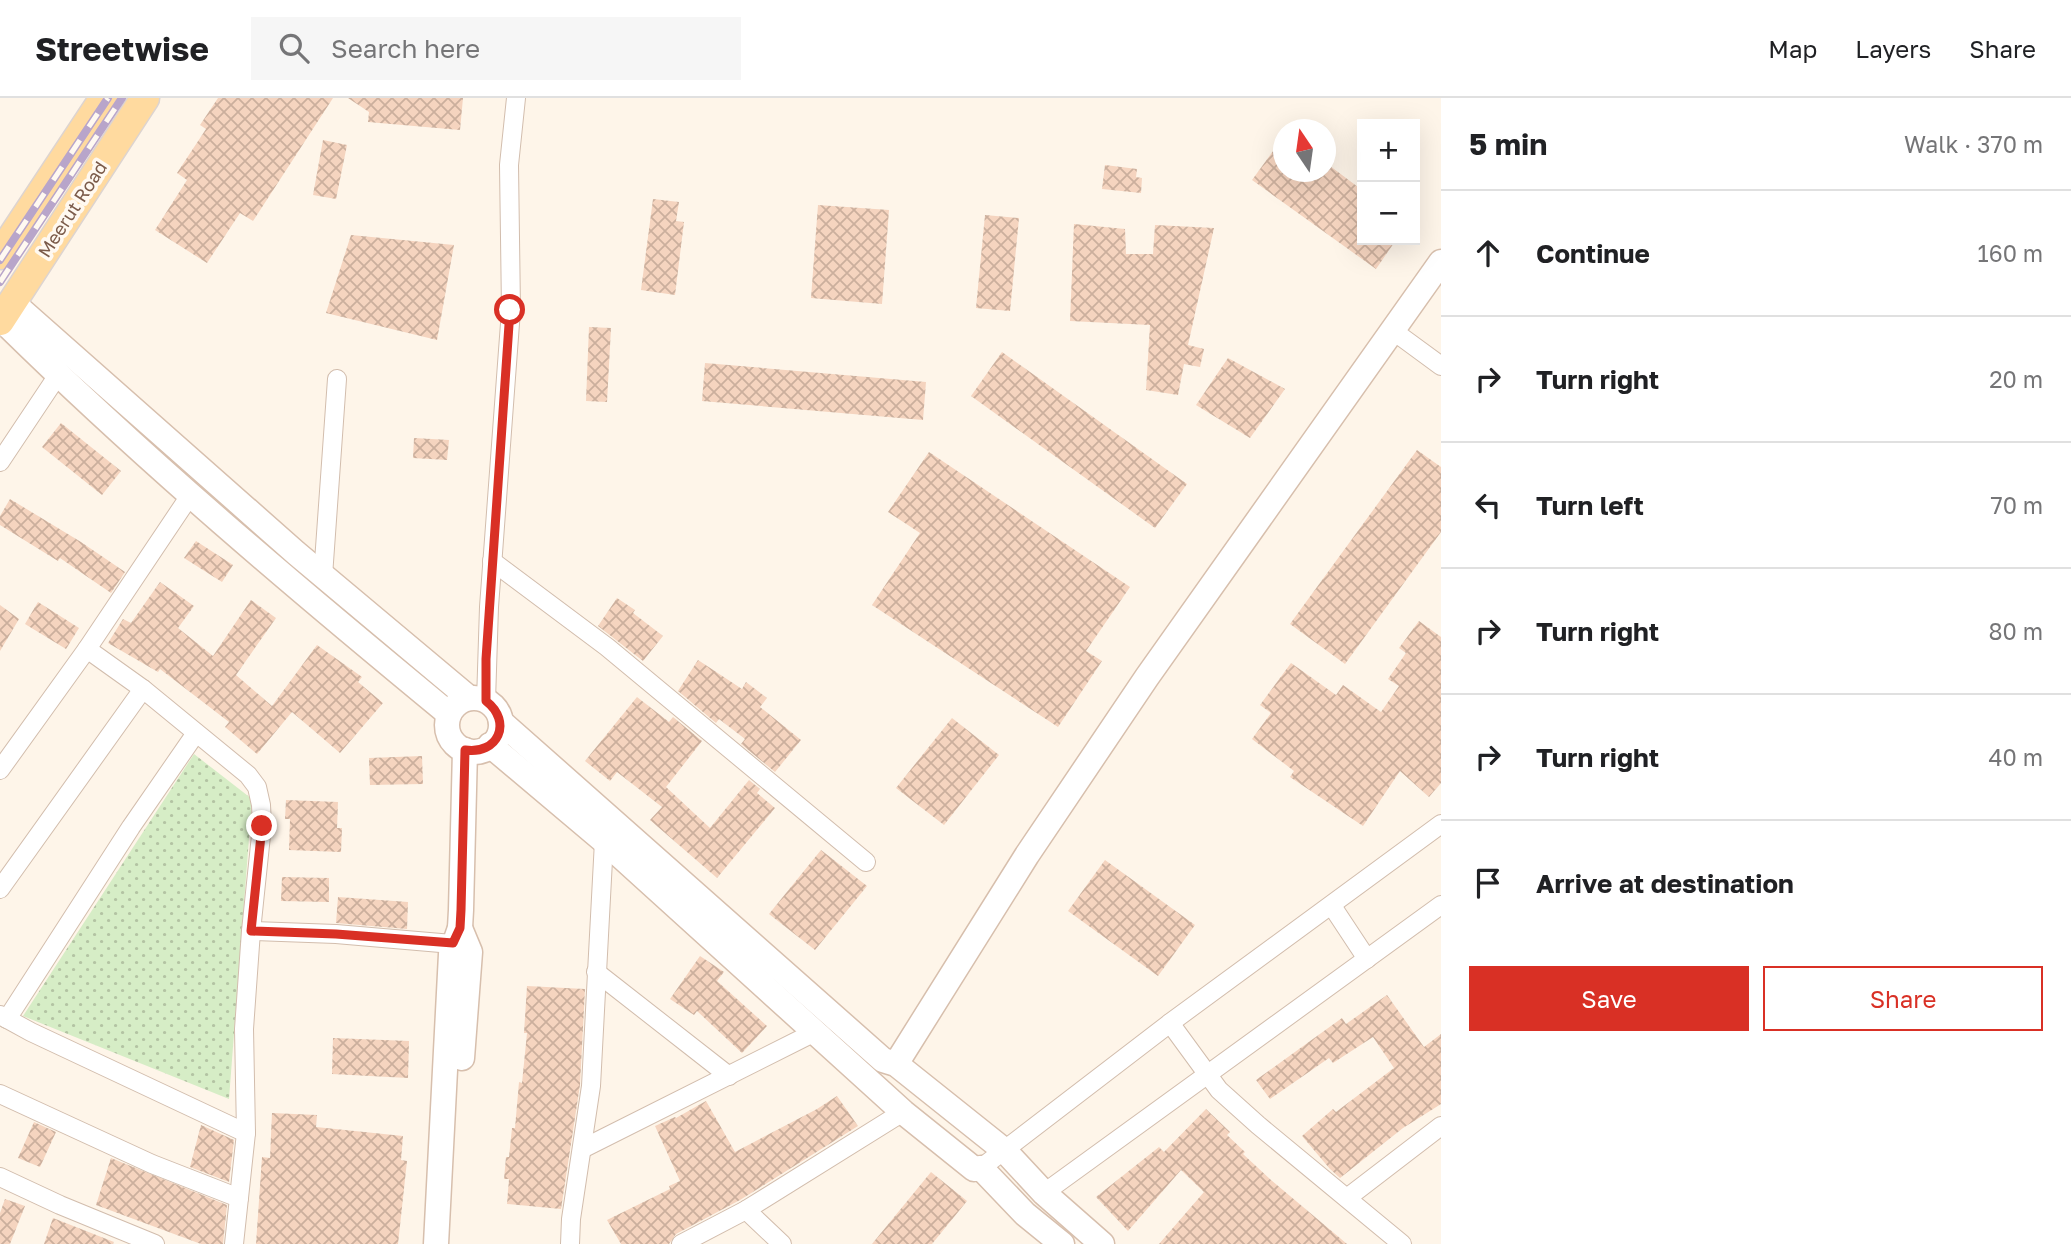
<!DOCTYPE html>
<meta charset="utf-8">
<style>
:root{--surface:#fff;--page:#f6f6f6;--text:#202124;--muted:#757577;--line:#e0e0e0;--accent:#d93025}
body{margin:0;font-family:"Golos Text",sans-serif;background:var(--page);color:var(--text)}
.controls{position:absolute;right:21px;top:21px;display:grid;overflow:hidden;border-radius:0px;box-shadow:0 7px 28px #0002}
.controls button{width:63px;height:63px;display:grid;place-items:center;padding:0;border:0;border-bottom:2px solid var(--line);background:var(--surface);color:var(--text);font:35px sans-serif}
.compass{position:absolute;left:1273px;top:21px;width:63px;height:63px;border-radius:50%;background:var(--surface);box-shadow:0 7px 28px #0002;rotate:347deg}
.stop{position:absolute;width:21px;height:21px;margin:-16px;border:5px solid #d93025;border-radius:50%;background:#fff}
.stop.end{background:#d93025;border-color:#fff;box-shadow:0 2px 7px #0008}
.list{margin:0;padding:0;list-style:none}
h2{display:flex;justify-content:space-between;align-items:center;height:91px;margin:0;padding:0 28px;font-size:30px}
h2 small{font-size:23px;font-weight:400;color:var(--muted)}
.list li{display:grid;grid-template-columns:46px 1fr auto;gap:21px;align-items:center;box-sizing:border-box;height:126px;padding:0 28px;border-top:2px solid var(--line)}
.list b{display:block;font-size:26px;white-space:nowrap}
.list em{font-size:23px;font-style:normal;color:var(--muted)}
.actions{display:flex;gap:14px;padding:21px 28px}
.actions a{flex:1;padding:16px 0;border:2px solid var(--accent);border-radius:0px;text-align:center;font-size:24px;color:var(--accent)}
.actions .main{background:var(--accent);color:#fff}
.icon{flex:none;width:38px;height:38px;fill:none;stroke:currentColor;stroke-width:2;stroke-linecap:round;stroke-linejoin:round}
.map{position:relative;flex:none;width:1441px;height:1146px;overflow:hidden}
header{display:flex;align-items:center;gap:42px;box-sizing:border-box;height:98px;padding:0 35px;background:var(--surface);border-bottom:2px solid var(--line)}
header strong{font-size:33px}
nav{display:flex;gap:38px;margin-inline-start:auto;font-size:24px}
.search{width:490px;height:63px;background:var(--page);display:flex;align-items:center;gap:18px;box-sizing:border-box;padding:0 24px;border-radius:0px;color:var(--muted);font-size:26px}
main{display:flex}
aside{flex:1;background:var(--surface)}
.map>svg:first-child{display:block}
.grass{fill:url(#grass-dots)}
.building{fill:url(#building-cross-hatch)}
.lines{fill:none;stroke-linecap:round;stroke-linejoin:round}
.street-casing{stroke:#d2bdad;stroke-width:20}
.secondary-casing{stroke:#d7bfad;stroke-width:27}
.primary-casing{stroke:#ddd4d0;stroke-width:31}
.street{stroke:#fff;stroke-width:18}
.secondary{stroke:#fff;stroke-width:24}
.primary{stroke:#ffda9f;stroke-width:28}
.rail-casing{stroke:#b8a5ca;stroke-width:8}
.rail{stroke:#fff9f1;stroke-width:5;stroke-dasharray:16;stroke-linecap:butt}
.route{stroke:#d93025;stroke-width:9}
.labels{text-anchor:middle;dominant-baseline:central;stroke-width:7;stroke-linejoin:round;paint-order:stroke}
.street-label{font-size:18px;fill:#7b5b4a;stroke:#fff9f1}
</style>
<header>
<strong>Streetwise</strong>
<div class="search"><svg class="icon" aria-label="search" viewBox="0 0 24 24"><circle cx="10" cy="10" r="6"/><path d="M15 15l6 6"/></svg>Search here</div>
<nav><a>Map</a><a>Layers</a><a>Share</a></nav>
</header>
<main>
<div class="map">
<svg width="1441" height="1146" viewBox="0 0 1441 1146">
<defs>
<pattern id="grass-dots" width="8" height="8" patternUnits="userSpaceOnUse" patternTransform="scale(1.75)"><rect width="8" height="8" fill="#d6edc6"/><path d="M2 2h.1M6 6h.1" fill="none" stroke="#b3c3a3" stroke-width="1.8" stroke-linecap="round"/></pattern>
<pattern id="building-cross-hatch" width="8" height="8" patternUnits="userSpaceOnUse" patternTransform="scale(1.75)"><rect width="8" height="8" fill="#f5d4bf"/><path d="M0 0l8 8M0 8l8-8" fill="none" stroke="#cbaf9d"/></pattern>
</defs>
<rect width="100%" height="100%" fill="#fef5e9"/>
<!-- grass -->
<polygon class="grass" points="194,656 252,701 229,1001 23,918"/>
<!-- building -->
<g class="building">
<polygon points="218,0 333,0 253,123 240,115 207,165 155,132 187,82 177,75 206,31 200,27"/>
<polygon points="348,0 463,0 460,32 368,24 369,14"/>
<polygon points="1284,38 1284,74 1326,74 1326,65 1362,92 1362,142 1396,142 1376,171 1252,82"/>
<polygon points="323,42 347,47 336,101 313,97"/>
<polygon points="1105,67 1137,71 1136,79 1142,80 1141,95 1102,91"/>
<polygon points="653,101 679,104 676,123 684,124 675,197 641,192"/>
<polygon points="818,107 889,112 882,206 811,200"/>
<polygon points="985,117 1019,120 1010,213 976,210"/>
<polygon points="1074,126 1125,131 1126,156 1153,156 1155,127 1214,130 1188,247 1204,251 1200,269 1184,266 1178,297 1146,292 1150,227 1070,223"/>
<polygon points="351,137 454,147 437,242 326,215"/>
<polygon points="589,229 611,230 607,304 586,303"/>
<polygon points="1002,254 1187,386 1155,430 971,298"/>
<polygon points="1228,260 1285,291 1250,340 1196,307"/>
<polygon points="705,265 926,284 923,322 702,303"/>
<polygon points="61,325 121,373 102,397 42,349"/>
<polygon points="414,340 449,342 447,362 413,360"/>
<polygon points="1417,352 1441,369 1441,434 1345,566 1290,526"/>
<polygon points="929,354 1130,489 1086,553 1102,563 1058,629 872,507 920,435 888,414"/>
<polygon points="10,401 81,444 125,474 111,495 60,460 58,463 0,427 0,418"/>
<polygon points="196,443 233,467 222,484 184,460"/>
<polygon points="160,484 194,508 178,530 213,558 251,502 276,520 236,577 272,608 317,547 362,579 358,584 383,605 340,655 292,614 257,656 225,629 229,624 160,571 158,574 108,545 123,521 131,525"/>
<polygon points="617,500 635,512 633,515 663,538 643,563 598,528"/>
<polygon points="38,504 79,530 66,551 25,526"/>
<polygon points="0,507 19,521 0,553"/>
<polygon points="1419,523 1441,539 1441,685 1429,699 1400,673 1363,728 1290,679 1294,673 1252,641 1271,615 1260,607 1291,565 1336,597 1343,587 1381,614 1399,588 1388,581 1406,555 1399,550"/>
<polygon points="698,562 742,591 746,584 767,600 760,609 801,642 775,674 741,646 745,641 719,621 716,625 678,593"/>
<polygon points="637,599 669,624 673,619 702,643 666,689 710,730 749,682 760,691 757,695 775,710 717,780 650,722 662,709 617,674 610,683 585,663"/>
<polygon points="952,620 999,657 944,727 896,690"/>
<polygon points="422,658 423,686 370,687 369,660"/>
<polygon points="286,702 338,704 337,730 342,730 341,754 289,752 290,721 285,721"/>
<polygon points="821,752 867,788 815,852 769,816"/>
<polygon points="1105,762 1195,827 1158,878 1068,813"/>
<polygon points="282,779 329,780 329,804 281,803"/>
<polygon points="338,799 408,804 407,831 336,825"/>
<polygon points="700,858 724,874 717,883 767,928 742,955 697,913 694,917 670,901"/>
<polygon points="527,888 585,891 580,987 561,1111 507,1106 509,1081 504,1081 506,1059 509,1059 512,1030 515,1030 519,984 522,985 527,935 524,935"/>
<polygon points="1387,897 1424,949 1441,936 1441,1006 1403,1030 1340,1080 1330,1071 1302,1038 1333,1011 1336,1014 1394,970 1373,939 1333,965 1329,960 1270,1001 1256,982 1342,920 1346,926"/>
<polygon points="333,940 409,943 408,980 332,976"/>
<polygon points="837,998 858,1028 740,1102 676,1136 669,1146 621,1146 607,1122 670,1091 669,1088 680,1083 655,1028 675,1019 676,1020 706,1003 735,1054 817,1011"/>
<polygon points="1206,1011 1230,1034 1227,1037 1245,1054 1243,1056 1271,1082 1347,1146 1159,1146 1204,1094 1181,1072 1128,1133 1096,1099 1159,1049 1164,1054"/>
<polygon points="272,1015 317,1017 316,1029 403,1038 401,1062 407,1063 398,1146 256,1146 262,1059 270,1060"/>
<polygon points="34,1024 56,1034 40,1069 18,1060"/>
<polygon points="201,1027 234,1042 229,1084 190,1069"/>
<polygon points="111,1060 227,1107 223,1146 201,1146 96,1107"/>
<polygon points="931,1074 967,1103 932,1146 872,1146"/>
<polygon points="5,1101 25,1108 10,1146 0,1146 0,1115"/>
<polygon points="53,1120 114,1144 113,1146 44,1146"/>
</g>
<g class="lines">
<defs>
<g id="street">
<polyline points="1392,232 1441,268"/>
<polyline points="0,364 58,277"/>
<polyline points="492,463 607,549 866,764"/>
<polyline points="323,478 337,281"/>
<polyline points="87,551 143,591 248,677 257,689 261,707 262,728 251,833 244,931 246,1035 234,1146"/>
<polyline points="486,603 489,509 511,212 509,67 516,0"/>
<polyline points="0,672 87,551 191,396"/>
<polyline points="0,791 143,591"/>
<polyline points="1332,808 1367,861"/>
<polyline points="251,833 336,836 464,847"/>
<polyline points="596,874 729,978"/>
<polyline points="0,917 31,934 246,1035"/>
<polyline points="7,921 131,729 196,635"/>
<polyline points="1170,925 1219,992 1258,1027 1402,1146"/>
<polyline points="0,996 152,1066 239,1100"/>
<polyline points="582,1051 815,934"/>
<polyline points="981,1070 1170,925 1441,726"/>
<polyline points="0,1079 60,1107 155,1146"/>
<polyline points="1044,1095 1441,807"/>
<polyline points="1347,1100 1441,1028"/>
<polyline points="746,1112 782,1146"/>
<polyline points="570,1146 571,1121 591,988 604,743"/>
<polyline points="681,1146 746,1112 903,1014"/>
</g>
<g id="secondary">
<polyline points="12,204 296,455 469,600"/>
<path d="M1,221C143,361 296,490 449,616"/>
<circle cx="474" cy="627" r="27"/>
<polyline points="501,624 883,962 896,966 1005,1053 1044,1095 1102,1146"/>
<polyline points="490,647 604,743 903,1014 974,1071 981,1070 1025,1116 1062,1146"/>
<polyline points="460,830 470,854 462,960"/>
<polyline points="896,966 1027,757 1147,579 1441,164"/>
<polyline points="436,1146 451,856 460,830 461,812 465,652"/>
</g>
<g id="primary">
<polyline points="0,157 104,0"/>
<polyline points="0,223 145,0"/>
</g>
</defs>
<!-- street casing -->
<use href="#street" class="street-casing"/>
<!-- secondary casing -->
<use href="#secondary" class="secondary-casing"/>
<!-- primary casing -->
<use href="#primary" class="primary-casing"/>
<!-- street -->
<use href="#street" class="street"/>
<!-- secondary -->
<use href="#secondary" class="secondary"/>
<!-- primary -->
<use href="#primary" class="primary"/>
<defs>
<g id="rail">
<polyline points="0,162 108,0"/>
<polyline points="0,184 122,0"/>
</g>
</defs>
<!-- rail casing -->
<use href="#rail" class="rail-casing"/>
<!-- rail -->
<use href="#rail" class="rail"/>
</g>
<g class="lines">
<!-- route -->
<path class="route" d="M262,728L251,833L336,836L453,845L460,830L461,812L465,652C498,657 513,624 486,603V561L510,212"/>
</g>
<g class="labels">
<!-- street labels -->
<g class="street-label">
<text transform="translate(72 111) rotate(-57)">Meerut Road</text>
</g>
</g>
</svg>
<div class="controls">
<button>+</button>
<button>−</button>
</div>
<svg class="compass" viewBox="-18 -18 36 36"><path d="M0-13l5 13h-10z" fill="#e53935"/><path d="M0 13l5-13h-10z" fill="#757577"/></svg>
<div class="stop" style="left:510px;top:212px"></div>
<div class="stop end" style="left:262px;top:728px"></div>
</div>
<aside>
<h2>5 min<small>Walk · 370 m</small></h2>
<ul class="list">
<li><svg class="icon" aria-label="ahead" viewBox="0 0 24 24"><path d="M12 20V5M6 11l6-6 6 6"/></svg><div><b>Continue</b></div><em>160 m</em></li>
<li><svg class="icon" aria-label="right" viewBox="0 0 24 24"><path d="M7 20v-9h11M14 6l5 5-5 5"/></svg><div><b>Turn right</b></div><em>20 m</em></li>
<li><svg class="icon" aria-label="left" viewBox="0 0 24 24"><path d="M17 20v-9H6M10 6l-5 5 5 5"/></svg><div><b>Turn left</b></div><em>70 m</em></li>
<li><svg class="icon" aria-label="right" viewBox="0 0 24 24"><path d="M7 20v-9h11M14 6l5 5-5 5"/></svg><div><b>Turn right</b></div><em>80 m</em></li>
<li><svg class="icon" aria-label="right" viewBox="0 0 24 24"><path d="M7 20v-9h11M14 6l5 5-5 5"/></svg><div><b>Turn right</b></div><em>40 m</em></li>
<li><svg class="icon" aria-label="arrive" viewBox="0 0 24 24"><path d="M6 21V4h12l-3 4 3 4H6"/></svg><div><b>Arrive at destination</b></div></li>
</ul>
<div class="actions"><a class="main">Save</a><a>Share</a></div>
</aside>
</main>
